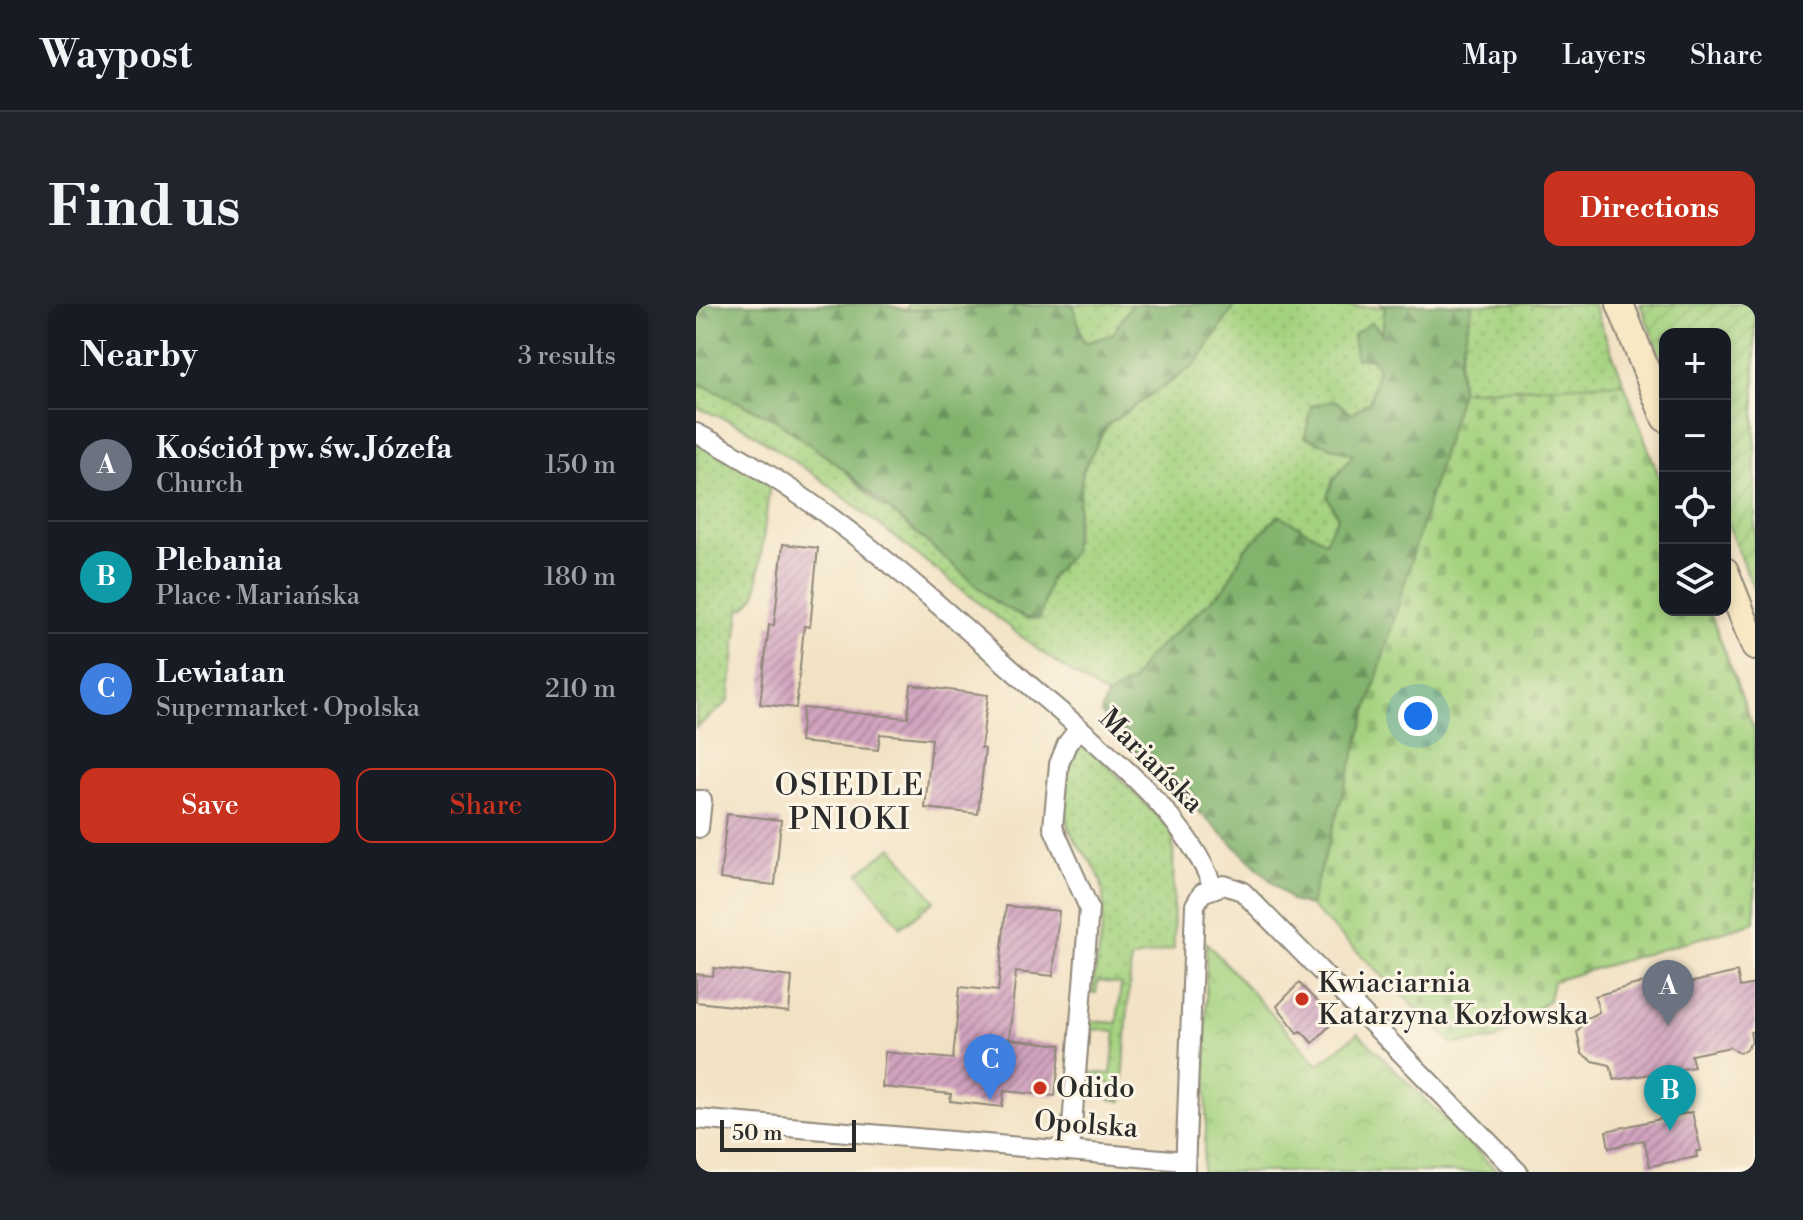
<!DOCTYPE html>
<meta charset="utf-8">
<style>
:root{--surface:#171b24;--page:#20242c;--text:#f1f3f6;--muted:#9ea1a6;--line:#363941;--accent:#c8321e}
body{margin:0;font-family:"Libre Bodoni",serif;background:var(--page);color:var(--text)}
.controls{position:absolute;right:24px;top:24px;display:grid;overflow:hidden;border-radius:16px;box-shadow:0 4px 12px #0003}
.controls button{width:72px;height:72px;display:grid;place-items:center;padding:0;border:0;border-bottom:2px solid var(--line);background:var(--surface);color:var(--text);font:40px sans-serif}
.scale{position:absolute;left:24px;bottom:20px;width:136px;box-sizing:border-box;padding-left:8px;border:4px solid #2b2b2b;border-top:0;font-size:22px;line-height:28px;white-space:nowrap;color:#2b2b2b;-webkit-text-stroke:6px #fcf5e5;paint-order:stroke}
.you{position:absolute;left:722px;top:412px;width:28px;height:28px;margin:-20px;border:6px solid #fff;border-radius:50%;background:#1a73e8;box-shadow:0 0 0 12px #1a73e833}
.badge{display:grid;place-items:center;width:52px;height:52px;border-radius:50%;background:var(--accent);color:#fff;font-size:26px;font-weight:700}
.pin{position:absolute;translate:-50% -66px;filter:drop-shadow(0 2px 4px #0008)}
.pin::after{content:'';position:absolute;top:42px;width:28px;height:24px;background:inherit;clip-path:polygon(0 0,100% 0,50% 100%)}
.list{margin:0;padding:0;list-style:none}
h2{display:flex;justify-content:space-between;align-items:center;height:104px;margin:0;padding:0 32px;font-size:34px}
h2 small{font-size:26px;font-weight:400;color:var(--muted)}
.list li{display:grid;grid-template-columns:52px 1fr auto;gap:24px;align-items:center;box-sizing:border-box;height:112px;padding:0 32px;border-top:2px solid var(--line)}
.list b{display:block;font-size:30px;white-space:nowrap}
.list p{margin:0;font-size:26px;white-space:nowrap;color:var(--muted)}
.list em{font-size:26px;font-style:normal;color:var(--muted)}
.actions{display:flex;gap:16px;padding:24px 32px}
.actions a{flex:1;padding:18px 0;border:2px solid var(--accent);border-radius:16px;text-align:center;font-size:28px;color:var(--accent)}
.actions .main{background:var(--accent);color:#fff}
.icon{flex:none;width:44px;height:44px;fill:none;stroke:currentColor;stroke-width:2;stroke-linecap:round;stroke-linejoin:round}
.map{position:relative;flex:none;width:1059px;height:868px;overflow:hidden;border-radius:16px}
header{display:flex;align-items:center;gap:48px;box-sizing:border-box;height:112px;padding:0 40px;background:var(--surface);border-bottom:2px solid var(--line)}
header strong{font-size:38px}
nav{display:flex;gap:44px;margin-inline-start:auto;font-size:28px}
.intro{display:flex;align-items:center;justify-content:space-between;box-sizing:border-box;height:192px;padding:0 48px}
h1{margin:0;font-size:56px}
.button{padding:20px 36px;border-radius:16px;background:var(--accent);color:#fff;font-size:28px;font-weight:700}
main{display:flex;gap:48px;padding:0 48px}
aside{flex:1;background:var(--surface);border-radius:16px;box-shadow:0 4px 12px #0003}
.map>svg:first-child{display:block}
.grass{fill:url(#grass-dots);stroke:#687e55;stroke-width:2}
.forest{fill:url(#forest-firs);stroke:#57704c;stroke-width:2}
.cemetery{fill:url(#cemetery-stones);stroke:#687e55;stroke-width:2}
.park{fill:url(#park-crowns);stroke:#687e55;stroke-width:2}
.garden{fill:url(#garden-furrows);stroke:#687e55;stroke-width:2}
.building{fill:url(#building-hatch)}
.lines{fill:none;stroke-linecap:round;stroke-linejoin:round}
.street-casing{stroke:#8e8678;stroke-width:22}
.secondary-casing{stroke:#8e8678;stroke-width:30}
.street{stroke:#fff;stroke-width:18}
.secondary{stroke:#f8e8c3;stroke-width:26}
.poi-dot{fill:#c8321e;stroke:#fcf5e5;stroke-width:3}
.labels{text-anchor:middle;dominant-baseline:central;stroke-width:6;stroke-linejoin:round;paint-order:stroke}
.street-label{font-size:28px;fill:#2b2b2b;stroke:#fcf5e5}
.poi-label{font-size:28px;fill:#2b2b2b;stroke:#fcf5e5;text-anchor:start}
.neighbourhood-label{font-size:30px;letter-spacing:2px;fill:#2b2b2b;stroke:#fcf5e5}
</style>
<header>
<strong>Waypost</strong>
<nav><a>Map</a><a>Layers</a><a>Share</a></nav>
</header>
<div class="intro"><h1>Find us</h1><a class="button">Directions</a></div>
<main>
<aside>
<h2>Nearby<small>3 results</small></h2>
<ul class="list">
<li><span class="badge" style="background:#6b7280">A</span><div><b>Kościół pw. św. Józefa</b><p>Church</p></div><em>150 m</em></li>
<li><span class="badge" style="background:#0f9aa8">B</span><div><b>Plebania</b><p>Place · Mariańska</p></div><em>180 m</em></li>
<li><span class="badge" style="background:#3f7fe0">C</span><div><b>Lewiatan</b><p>Supermarket · Opolska</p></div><em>210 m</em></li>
</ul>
<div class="actions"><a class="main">Save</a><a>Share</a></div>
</aside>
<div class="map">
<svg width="1059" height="868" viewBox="0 0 1059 868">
<defs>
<pattern id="grass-dots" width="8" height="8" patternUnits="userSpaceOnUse" patternTransform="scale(2)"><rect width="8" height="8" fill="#a4d27f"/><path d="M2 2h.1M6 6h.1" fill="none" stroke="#8db46e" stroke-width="1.8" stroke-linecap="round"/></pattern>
<pattern id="forest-firs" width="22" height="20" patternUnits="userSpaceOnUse" patternTransform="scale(2)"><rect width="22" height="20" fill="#83b46e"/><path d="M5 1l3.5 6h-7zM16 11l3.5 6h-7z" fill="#6b935b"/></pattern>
<pattern id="cemetery-stones" width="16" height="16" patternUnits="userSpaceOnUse" patternTransform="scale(2)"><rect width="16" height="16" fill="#a4d27f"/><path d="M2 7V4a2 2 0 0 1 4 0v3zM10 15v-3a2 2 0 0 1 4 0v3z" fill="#8db46e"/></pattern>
<pattern id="park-crowns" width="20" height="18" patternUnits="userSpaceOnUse" patternTransform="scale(2)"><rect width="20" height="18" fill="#a4d27f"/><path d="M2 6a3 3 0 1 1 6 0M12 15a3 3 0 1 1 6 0" fill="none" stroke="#8db46e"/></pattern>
<pattern id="garden-furrows" width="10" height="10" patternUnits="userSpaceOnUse" patternTransform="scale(2)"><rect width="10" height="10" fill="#a4d27f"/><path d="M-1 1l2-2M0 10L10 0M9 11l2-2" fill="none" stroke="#8db46e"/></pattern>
<pattern id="building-hatch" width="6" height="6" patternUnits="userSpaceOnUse" patternTransform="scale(2)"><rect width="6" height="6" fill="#d1a3bf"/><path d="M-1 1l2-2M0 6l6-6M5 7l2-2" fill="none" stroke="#aa859b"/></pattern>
</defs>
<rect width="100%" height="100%" fill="#fcf5e5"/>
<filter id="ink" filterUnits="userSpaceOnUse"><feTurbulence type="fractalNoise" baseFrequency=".0125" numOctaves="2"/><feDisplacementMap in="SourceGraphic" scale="16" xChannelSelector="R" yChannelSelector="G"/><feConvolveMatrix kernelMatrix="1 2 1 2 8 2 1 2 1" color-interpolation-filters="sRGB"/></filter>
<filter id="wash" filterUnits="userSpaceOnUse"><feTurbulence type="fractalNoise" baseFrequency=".006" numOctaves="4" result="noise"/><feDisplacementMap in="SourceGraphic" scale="32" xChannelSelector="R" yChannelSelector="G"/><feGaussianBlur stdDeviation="1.8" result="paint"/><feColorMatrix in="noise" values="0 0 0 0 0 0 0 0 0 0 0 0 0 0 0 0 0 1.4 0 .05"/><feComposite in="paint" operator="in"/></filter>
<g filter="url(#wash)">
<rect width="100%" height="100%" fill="#f2e2c4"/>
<!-- grass -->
<g class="grass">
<polygon points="213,0 364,0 210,6"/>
<polygon points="377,0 436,0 416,31 387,39"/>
<polygon points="540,0 689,3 686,31 675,54 682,64 674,97 655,110 658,151 636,178 642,213 629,237 549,245 529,284 450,355 437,377 411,392 345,348 126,176 46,122 0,103 0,78 80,116 146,164 185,202 354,274 376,248 387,166 411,121 499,61"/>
<polygon points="777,0 897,0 928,79 765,87 763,59"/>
<polygon points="0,138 74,179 60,291 50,303 44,305 33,397 0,424"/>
<path d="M384,443H393L477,528L478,645L435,655L426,797L413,795L414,779L391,777L389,789L386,788L389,756H392V768L415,770L420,728L396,725L394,740L391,739L393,717L421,719L425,680L402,677L400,689H396C400,655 413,612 405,578C401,561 384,546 376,531C363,504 366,465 384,443Z"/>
</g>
<!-- forest -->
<g class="forest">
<polygon points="0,0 189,0 210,6 377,0 388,39 416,31 436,0 540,0 499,61 411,121 387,166 376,249 354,274 344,315 329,314 299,298 146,164 80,116 0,78"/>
<polygon points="684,0 777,0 763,59 765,87 614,602 596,597 418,426 405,409 411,392 437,377 450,355 529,284 549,245 583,211 629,237 642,213 631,193 636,178 657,151 609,133 615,102 639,96 655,110 674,97 682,64 675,54 660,55 657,31 676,18 686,30 689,3"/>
</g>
<!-- cemetery -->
<polygon class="cemetery" points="928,79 969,189 969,306 1013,306 1059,428 1059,618 857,677 853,696 799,736 757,740 614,602 765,87"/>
<!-- park -->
<g class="park">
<polygon points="196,543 239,597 205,623 163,569"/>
<polygon points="510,638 622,761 662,729 802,868 506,868 510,826"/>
</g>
<!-- garden -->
<polygon class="garden" points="944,0 1059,0 1059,289 1029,213 1029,30 969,30 969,62"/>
<g id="blocks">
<!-- building -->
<g class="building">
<polygon points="87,240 122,244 114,323 108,322 100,404 64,400 73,321 78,321"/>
<polygon points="215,381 292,391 285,444 289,445 282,510 229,504 236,435 184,430 182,446 104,438 107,404 212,414"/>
<polygon points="31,510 85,516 79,581 24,575"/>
<polygon points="310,602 363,607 357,672 320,668 313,735 365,741 359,792 308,787 306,803 254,797 255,790 186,783 189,748 257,755 264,683 302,687"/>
<polygon points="18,664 96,673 93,708 0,698 0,670 17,672"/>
<polygon points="1041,668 1044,683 1059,680 1059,727 1054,728 1056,738 1048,747 1043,749 1034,743 995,751 998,763 918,776 914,761 897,757 886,750 881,728 891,714 903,708 899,692 977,670 980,682"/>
<polygon points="603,679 639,716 617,739 605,727 602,729 581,702"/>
<polygon points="996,808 1005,847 1000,847 1001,853 954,862 948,836 913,844 910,827"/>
</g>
</g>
</g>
<g filter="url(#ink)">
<use href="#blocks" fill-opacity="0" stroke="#8e8678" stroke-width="2"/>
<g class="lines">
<defs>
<g id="street">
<path d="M0,129C130,195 230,290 339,386C399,438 489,507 517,583"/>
<polyline points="0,496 6,496 3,524"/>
<polyline points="0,815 489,857"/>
<polyline points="374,847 393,604 357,523 363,460 371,440 383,424"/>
<polyline points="489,868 499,601 506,589 528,581 546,587 822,868"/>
</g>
<g id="secondary">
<polyline points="924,0 969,114"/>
<polyline points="1029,267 1059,343"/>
</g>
</defs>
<!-- street casing -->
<use href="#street" class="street-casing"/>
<!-- secondary casing -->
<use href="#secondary" class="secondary-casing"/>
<!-- street -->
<use href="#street" class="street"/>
<!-- secondary -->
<use href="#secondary" class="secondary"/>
</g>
</g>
<!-- markers -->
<g class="poi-dot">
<circle cx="606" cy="695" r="8"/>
<circle cx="344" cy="784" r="8"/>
</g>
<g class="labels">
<!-- street labels -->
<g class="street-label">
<text transform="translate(455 457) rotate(45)">Mariańska</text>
<text transform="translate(390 821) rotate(4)">Opolska</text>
</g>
<!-- poi labels -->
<g class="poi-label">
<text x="622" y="679">Kwiaciarnia<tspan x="622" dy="32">Katarzyna Kozłowska</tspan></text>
<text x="360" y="784">Odido</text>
</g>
<!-- neighbourhood labels -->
<g class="neighbourhood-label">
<text x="154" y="482">OSIEDLE<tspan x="154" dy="34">PNIOKI</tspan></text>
</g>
</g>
</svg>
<div class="controls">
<button>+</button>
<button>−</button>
<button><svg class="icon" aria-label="locate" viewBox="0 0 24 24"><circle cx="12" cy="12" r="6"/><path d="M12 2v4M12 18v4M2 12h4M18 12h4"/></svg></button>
<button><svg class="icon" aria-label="layers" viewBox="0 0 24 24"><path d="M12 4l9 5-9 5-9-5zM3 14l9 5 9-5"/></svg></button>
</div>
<div class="scale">50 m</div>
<div class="you"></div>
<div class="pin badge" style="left:972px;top:722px;background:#6b7280">A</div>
<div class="pin badge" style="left:974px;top:827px;background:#0f9aa8">B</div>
<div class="pin badge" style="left:294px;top:796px;background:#3f7fe0">C</div>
</div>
</main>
